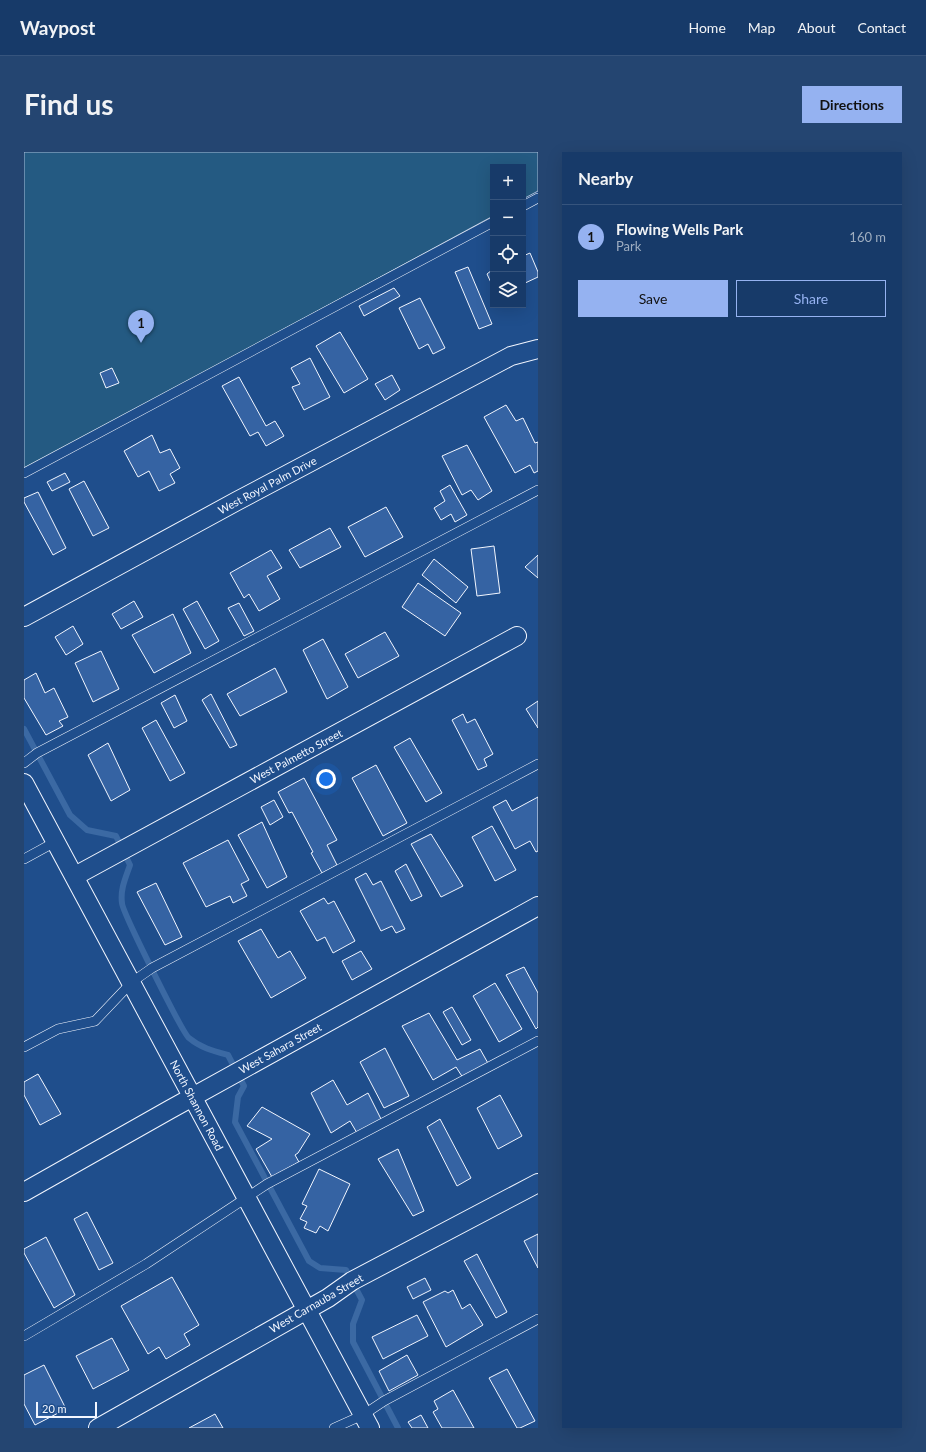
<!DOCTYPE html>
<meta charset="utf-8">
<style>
:root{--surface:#173a69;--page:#244571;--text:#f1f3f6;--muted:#9eadc0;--line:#36547d;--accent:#95b2f1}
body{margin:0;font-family:Lato,sans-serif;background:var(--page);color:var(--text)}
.controls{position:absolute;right:12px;top:12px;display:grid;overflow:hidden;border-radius:0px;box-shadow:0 4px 16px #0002}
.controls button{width:36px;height:36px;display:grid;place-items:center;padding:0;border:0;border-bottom:1px solid var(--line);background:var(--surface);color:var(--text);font:20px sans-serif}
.scale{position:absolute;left:12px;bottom:10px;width:61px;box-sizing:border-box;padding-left:4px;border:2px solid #f2f6ff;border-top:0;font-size:11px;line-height:14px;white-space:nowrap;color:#f2f6ff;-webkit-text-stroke:3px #1f4e8c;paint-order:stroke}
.you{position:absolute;left:302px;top:627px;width:14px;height:14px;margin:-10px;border:3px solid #fff;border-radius:50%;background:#1a73e8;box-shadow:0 0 0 6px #1a73e833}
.badge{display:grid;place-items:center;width:26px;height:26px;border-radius:50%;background:var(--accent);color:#111;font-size:13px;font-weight:700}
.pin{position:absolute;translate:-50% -33px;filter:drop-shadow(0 1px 2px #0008)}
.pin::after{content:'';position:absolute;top:21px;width:14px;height:12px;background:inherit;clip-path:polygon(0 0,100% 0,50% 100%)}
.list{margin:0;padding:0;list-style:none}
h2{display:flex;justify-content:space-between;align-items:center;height:52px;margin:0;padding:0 16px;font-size:17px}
h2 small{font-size:13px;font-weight:400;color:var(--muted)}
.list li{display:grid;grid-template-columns:26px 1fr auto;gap:12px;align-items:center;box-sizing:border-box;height:64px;padding:0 16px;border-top:1px solid var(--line)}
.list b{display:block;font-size:15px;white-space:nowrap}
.list p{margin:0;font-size:13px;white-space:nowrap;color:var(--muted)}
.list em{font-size:13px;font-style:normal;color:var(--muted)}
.actions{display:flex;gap:8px;padding:12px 16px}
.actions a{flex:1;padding:9px 0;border:1px solid var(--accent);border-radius:0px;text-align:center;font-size:14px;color:var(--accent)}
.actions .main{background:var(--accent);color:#111}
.icon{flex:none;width:22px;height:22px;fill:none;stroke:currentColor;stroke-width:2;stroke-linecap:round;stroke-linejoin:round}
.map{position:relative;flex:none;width:514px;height:1276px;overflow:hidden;border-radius:0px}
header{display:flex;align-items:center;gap:24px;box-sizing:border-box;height:56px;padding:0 20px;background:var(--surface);border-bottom:1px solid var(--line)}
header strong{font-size:19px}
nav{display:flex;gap:22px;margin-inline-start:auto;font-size:14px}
.intro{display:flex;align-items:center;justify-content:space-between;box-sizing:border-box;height:96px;padding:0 24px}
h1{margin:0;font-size:28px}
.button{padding:10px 18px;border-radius:0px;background:var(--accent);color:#111;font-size:14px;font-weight:700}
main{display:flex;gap:24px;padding:0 24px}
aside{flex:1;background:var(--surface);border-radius:0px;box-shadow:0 4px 16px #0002}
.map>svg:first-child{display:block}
.green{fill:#245a82;stroke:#a8bbd7}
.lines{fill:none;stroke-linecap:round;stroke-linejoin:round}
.stream{stroke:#3b69a3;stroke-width:6}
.building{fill:#3563a3;stroke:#f2f6ff}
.service-casing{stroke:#f2f6ff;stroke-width:10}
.minor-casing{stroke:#f2f6ff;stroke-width:20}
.service{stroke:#1f4e8c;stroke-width:9}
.minor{stroke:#1f4e8c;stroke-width:18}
.labels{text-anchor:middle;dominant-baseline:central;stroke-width:3;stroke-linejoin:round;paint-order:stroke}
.street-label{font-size:11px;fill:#f2f6ff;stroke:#1f4e8c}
</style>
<header>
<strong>Waypost</strong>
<nav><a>Home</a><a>Map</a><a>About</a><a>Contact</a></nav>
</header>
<div class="intro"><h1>Find us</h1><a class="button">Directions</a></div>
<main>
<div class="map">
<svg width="514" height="1276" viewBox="0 0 514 1276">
<rect width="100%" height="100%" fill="#1f4e8c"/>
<!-- green -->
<polygon class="green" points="0,0 514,0 514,39 499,47 499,15 469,15 469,64 0,318"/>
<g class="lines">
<!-- stream -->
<path class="stream" d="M0,577L46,663L63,678L92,684L106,713C102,725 96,737 98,751C98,759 159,882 165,886C177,896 189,899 204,903L220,934L214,945L211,970L285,1109L296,1116L322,1118L338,1148L329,1172V1190L374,1276"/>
</g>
<!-- building -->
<g class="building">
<polygon points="506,101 514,120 514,125 499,132 499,104"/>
<polygon points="444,115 468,172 455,177 431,120"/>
<polygon points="468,118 469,118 469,135 463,122"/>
<polygon points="370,136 376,144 340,164 335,154"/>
<polygon points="396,146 421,196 409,202 404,192 395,197 375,156"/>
<polygon points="316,180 344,227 320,241 292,194"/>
<polygon points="286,206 306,245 280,258 268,235 276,232 267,216"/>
<polygon points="88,216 95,231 82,236 76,221"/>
<polygon points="368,223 376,238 361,248 351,232"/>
<polygon points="215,225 242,274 251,269 260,284 242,294 234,280 226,284 198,234"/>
<polygon points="482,253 492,269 499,266 511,291 514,290 514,319 510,321 506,313 491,321 460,265"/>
<polygon points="128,283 136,301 146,297 156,316 146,322 151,331 135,339 125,319 114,325 100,299"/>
<polygon points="443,293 468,339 454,348 447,338 438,343 418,304"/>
<polygon points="41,321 46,330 28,339 23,330"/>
<polygon points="60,329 85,376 69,384 45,337"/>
<polygon points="426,333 443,363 431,370 427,362 417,368 410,356 421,349 416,339"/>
<polygon points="14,340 42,396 29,403 0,350 0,346"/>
<polygon points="362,355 379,385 341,405 324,375"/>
<polygon points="306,376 317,395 276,416 265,398"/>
<polygon points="470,394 476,441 453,444 447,397"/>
<polygon points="247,398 258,416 243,424 256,447 235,459 225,442 220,446 206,421"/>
<polygon points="514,403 514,426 501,415"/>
<polygon points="410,407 444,435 432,451 398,423"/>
<polygon points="394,431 437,461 421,484 378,455"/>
<polygon points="110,449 119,465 97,477 88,462"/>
<polygon points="173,449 195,489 181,497 159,457"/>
<polygon points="215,451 230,479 220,484 204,456"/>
<polygon points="149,462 167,501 130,521 108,483"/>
<polygon points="49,474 59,492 42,503 31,485"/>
<polygon points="361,480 375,504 334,526 321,502"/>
<polygon points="299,487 324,535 303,547 279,498"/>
<polygon points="77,499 95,537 69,550 51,511"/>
<polygon points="251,516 263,540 216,564 203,542"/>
<polygon points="12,521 21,541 30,536 44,565 35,569 39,574 22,583 0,546 0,528"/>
<polygon points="187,542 213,593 206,596 178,548"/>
<polygon points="151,543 163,569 150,576 137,551"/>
<polygon points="514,549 514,576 502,557"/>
<polygon points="439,562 443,571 451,567 469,602 460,607 463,614 454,618 428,568"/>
<polygon points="132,568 161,621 146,629 118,576"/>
<polygon points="386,586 418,641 402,650 370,595"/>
<polygon points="84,591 106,638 87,649 64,603"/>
<polygon points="352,613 383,671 359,684 328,626"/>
<polygon points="280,626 313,688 303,693 313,713 298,721 287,701 289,700 268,660 265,661 254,640"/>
<polygon points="514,645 514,699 512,700 506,689 491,697 469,655 482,648 488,659"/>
<polygon points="250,648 259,665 246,673 237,655"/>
<polygon points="238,670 263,725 243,736 214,683"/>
<polygon points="468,674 492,718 471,729 448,685"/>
<polygon points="407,682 439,734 417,745 387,692"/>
<polygon points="204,688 225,728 217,732 223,744 209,751 206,744 182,755 159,711"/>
<polygon points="382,712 398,744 387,749 371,719"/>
<polygon points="342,721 349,733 357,729 381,777 372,781 368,774 357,779 331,727"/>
<polygon points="132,731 158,785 141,793 113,740"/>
<polygon points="300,746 304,752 310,749 331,789 309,801 301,785 293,789 276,759"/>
<polygon points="237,777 254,806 266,799 282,826 247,846 214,789"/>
<polygon points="337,799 348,817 328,828 318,809"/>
<polygon points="500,815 514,841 514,875 512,877 482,823"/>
<polygon points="471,831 498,877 475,890 449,844"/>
<polygon points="428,855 447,888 438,893 419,860"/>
<polygon points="405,861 433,908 456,897 465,913 441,929 432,915 409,928 378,874"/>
<polygon points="361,896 385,944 360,956 336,910"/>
<polygon points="14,922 37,962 16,973 0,943 0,930"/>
<polygon points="309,928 323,953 344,941 357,967 333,981 326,969 307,981 287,941"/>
<polygon points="476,943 498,984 474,997 453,956"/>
<polygon points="238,955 286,982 274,1001 271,1003 275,1010 248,1025 232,997 248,987 223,974"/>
<polygon points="416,967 447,1026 433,1034 403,975"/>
<polygon points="374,997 400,1059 389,1064 354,1007"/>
<polygon points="295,1017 326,1032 304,1079 296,1074 292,1081 280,1076 283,1070 276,1067 283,1054 278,1052"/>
<polygon points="63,1060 89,1111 75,1118 50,1067"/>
<polygon points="514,1082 514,1116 500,1089"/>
<polygon points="22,1085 51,1143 30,1156 0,1101 0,1097"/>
<polygon points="453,1102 483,1160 472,1166 440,1109"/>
<polygon points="148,1125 175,1173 160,1182 166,1193 142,1207 135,1195 124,1202 97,1154"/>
<polygon points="401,1126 407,1138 389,1147 383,1135"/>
<polygon points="429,1138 438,1157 446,1152 459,1173 422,1195 399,1150 421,1139 424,1141"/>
<polygon points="393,1163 404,1184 359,1207 348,1185"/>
<polygon points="88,1186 105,1218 69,1237 52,1204"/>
<polygon points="383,1203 394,1223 365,1239 355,1219"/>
<polygon points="20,1213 42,1257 11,1273 0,1252 0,1223"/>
<polygon points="483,1217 511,1269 496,1276 493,1276 465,1226"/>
<polygon points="429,1238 450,1276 418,1276 409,1260 414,1257 410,1249"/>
<polygon points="191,1262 199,1276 165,1276"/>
<polygon points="397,1263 404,1276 388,1276 384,1270"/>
</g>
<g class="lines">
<defs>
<g id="service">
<polyline points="499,54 514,46"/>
<polyline points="0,321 469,70"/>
<polyline points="0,611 13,601 514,338"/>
<polyline points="0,707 31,690"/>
<polyline points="0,895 34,877 71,869 108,830 128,816 514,612"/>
<polyline points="0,1184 122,1112 243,1032 514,889"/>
<polyline points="310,1276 339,1263 360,1249 514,1167"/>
</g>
<g id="minor">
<polyline points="0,465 213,349 487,204 514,197"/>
<polyline points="0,631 346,1276"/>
<polyline points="51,724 493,484"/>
<polyline points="0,1040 145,958 514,754"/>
<polyline points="74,1276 304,1146 328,1129 514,1031"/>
</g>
</defs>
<!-- service casing -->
<use href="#service" class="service-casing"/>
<!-- minor casing -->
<use href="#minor" class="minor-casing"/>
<!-- service -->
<use href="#service" class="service"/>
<!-- minor -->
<use href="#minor" class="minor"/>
</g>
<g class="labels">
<!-- street labels -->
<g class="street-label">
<text transform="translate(243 333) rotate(-28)">West Royal Palm Drive</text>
<text transform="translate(272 604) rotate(-28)">West Palmetto Street</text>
<text transform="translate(256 896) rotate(-29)">West Sahara Street</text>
<text transform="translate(173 953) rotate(62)">North Shannon Road</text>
<text transform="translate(292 1151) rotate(-30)">West Carnauba Street</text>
</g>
</g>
</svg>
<div class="controls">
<button>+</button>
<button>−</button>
<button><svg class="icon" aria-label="locate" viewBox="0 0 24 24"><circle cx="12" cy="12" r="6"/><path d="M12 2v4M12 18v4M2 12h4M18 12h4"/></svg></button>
<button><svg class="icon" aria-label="layers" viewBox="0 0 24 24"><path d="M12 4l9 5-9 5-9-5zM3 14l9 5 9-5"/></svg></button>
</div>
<div class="scale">20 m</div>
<div class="you"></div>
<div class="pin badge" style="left:117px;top:191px">1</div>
</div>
<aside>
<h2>Nearby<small></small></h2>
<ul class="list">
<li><span class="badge">1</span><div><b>Flowing Wells Park</b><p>Park</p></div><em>160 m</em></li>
</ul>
<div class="actions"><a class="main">Save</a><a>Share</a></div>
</aside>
</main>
